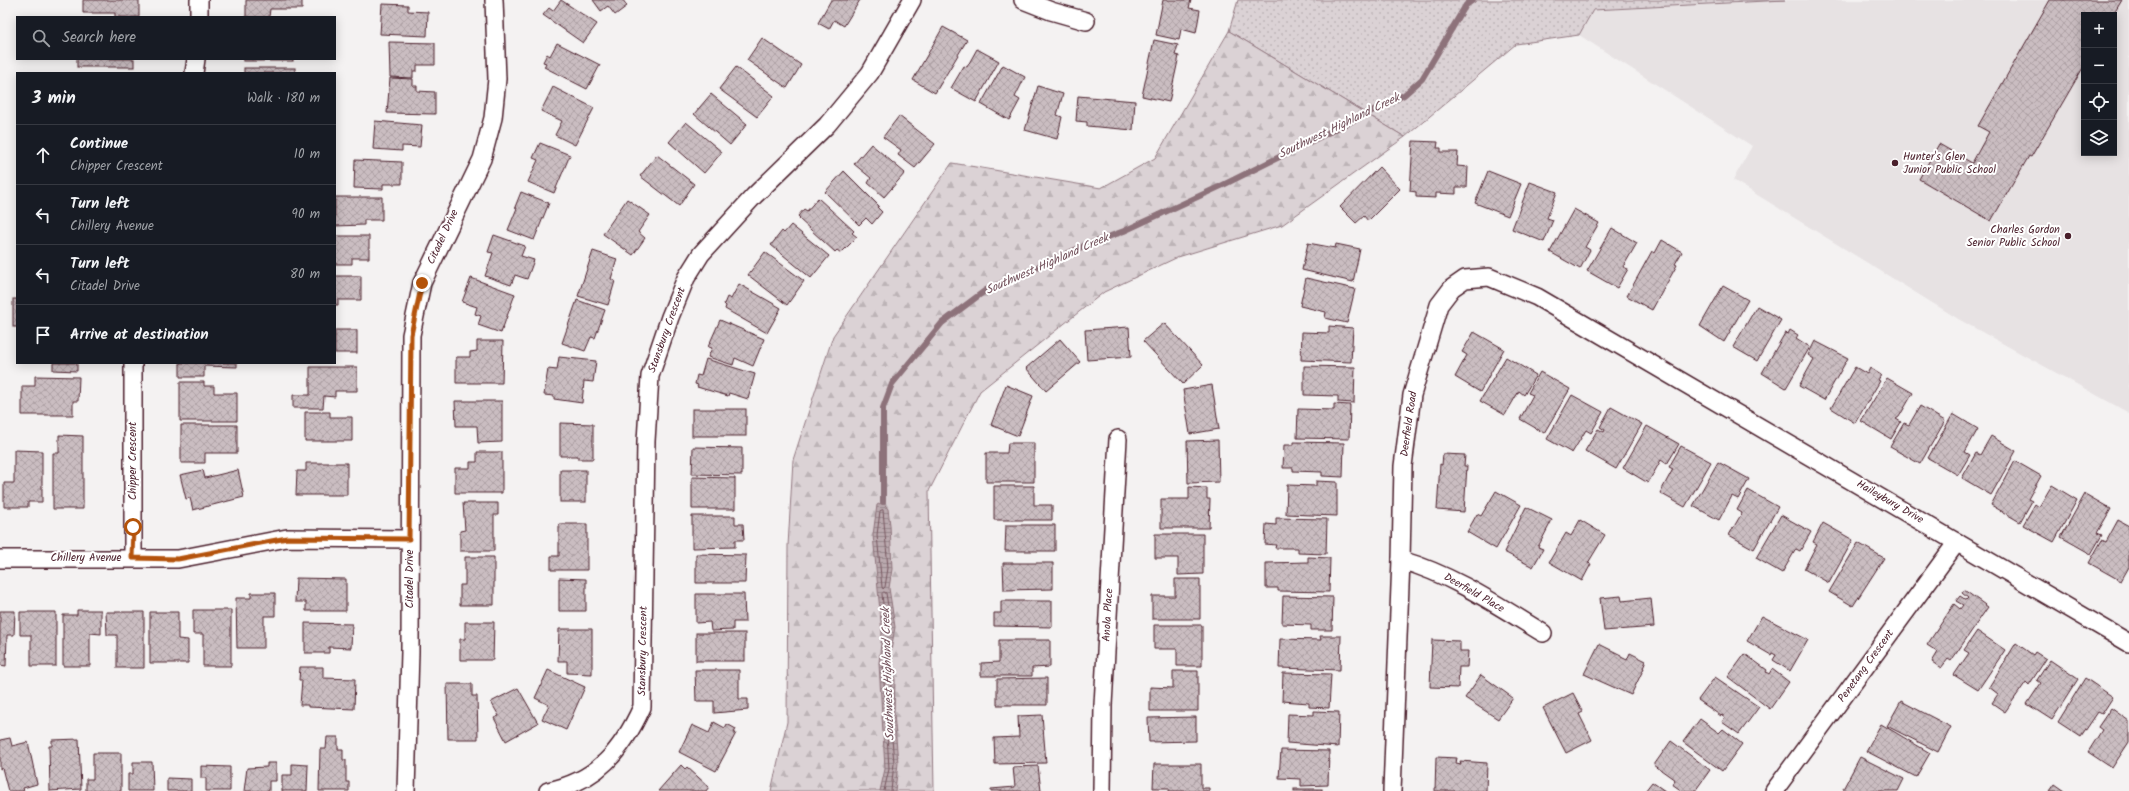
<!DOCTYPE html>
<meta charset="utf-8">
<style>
:root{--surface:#171b24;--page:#242831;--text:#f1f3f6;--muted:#9ea1a6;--line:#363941}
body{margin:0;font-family:Kalam,sans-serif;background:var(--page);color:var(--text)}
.controls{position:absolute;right:12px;top:12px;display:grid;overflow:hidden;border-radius:0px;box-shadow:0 2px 10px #0003}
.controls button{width:36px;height:36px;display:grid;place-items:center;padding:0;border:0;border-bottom:1px solid var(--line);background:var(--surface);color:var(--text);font:20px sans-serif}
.stop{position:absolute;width:12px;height:12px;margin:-9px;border:3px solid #b45309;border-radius:50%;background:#fff}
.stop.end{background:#b45309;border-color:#fff;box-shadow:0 1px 4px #0008}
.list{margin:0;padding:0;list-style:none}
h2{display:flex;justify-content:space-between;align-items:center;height:52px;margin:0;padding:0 16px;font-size:17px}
h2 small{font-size:13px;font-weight:400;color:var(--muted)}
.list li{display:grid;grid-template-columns:26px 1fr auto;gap:12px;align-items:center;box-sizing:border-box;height:60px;padding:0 16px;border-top:1px solid var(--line)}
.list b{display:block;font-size:15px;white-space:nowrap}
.list p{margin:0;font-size:13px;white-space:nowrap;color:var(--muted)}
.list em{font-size:13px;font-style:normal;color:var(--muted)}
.icon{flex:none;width:22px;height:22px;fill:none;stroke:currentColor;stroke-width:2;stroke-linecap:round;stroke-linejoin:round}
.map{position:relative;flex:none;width:2129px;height:791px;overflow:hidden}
.search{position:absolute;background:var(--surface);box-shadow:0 2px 10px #0003;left:16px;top:16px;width:320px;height:44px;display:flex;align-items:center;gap:10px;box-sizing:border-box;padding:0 14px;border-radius:0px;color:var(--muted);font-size:15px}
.panel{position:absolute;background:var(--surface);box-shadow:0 2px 10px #0003;left:16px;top:72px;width:320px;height:292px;border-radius:0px}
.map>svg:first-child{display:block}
.built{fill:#e7e2e3;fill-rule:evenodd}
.green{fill:url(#green-dots);stroke:#927880}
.forest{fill:url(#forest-firs);stroke:#927880}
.water{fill:url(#water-rules);stroke:#8d727a}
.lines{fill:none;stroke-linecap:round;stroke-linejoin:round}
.shore{stroke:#77565f;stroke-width:1}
.stream{stroke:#8d727a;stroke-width:6}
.building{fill:url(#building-cross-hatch);stroke:#4a1f2b}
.street-casing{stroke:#4a1f2b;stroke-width:20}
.street{stroke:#fff;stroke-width:17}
.route{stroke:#b45309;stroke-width:5}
.poi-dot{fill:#4a1f2b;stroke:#fff;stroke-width:1.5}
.labels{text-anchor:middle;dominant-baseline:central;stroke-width:4;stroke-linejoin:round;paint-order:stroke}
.poi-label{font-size:11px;fill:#4a1f2b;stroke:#fff;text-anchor:start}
.street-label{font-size:11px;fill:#4a1f2b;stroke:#fff}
.water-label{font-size:12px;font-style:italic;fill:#714f59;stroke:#fff}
</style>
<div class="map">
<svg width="2129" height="791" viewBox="0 0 2129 791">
<defs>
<pattern id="green-dots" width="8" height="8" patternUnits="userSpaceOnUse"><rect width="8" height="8" fill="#dbd2d5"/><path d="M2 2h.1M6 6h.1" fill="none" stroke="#bdb4b7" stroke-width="1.8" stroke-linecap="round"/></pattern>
<pattern id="forest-firs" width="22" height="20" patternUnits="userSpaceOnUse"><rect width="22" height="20" fill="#dbd2d5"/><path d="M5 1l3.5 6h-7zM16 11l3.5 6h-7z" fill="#bdb4b7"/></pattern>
<pattern id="water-rules" width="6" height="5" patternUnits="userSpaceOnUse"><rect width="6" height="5" fill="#baa9ae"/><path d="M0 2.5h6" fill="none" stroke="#99898e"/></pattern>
<pattern id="building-cross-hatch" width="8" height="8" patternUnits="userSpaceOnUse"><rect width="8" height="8" fill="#cabdc1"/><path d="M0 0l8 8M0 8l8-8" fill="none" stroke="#afa2a6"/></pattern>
</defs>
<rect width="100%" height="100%" fill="#f4f2f2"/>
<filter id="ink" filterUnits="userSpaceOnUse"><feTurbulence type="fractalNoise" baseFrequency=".025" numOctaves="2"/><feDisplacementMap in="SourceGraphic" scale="8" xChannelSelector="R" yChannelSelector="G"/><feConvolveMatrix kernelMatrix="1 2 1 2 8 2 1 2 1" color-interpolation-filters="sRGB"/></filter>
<g filter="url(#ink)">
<!-- built -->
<path class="built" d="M1785,0H2129V413L1960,320L1733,180L1752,146L1579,35L1593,10ZM2084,15H2114V153H2084Z"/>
<!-- green -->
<polygon class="green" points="1238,0 1785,0 1593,10 1579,35 1516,44 1405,137 1229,31"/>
<!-- forest -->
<polygon class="forest" points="1229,31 1405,137 1282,225 1178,257 1104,292 980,391 929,491 934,791 771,791 787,722 788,546 793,460 833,336 952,163 1101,188 1155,158"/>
<!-- water -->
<polygon class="water" points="883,502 888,509 890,525 892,569 889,588 895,627 891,651 895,680 894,713 898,763 895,791 880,791 885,769 879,663 882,633 873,535 877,505"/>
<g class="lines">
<!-- shore -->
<g class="shore">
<polygon points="883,510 888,568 885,587 883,589 882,587 877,535 880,511"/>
<polygon points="884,592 886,593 891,626 888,635 886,633 882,594"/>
<polyline points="884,791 889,769 883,663 886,655 888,657 891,681 890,714 894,763 891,791"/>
</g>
<!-- stream -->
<polyline class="stream" points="883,502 883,408 892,384 942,323 986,290 1084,246 1124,231 1221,186 1404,95 1422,79 1466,5 1473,0"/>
</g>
<!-- building -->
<g class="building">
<polygon points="83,0 139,0 139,17 115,17 115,13 83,13"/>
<polygon points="246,0 302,0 302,9 270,9 269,17 246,17"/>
<polygon points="561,0 597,24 583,43 543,15 549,8 553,11"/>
<polygon points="593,0 623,0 627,6 615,15 608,6 601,11"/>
<polygon points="831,0 860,0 844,26 834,20 829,29 818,23"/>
<polygon points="1163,0 1191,0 1189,8 1200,10 1196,33 1181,29 1179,40 1156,35"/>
<polygon points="2050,0 2122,0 2113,15 2084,15 2084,66 2031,157 2029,156 1991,221 1919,179 1939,144 1972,163 1989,132 1978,126"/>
<polygon points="382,4 408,5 408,11 428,12 427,36 380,34"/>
<polygon points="943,27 967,40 935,93 913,80"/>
<polygon points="762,38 801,65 787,88 747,60"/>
<polygon points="1154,40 1178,45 1175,55 1179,56 1169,102 1142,96"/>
<polygon points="389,42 435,43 435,65 417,65 417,71 413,71 413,78 390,77"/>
<polygon points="557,43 600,65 587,89 544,67 546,63 543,62 547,54 550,56"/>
<polygon points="977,49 999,61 976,102 951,88 964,66 967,67"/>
<rect x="77" y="59" width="57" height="8"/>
<rect x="243" y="59" width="50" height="2"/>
<polygon points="1003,65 1025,77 1015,97 1020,100 1009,120 981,104"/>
<polygon points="736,67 774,96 757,117 719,89"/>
<rect x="244" y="68" width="51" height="5"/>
<polygon points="390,78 413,79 413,86 417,86 417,91 435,92 435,114 387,113"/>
<polygon points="1038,86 1063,94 1057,115 1062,117 1057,139 1025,130"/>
<polygon points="553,87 594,108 575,145 555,135 562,121 541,111"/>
<polygon points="711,94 747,124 730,145 694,114"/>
<polygon points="1078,96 1135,101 1133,130 1087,126 1087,122 1076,121"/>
<polygon points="899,116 935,144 915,168 898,155 901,150 883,137"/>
<polygon points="375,121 422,125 420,147 402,146 402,151 373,149"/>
<polygon points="686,122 722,152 704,173 669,142"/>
<polygon points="1413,141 1438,142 1437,148 1441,148 1441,152 1458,152 1457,166 1468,167 1467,187 1456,187 1456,194 1436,193 1436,198 1416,197 1416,192 1410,191"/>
<polygon points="540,143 570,155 554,193 528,182 538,160 533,158"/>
<polygon points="871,144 905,173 884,197 868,183 871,178 854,164"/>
<polygon points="657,155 694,184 679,206 640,176"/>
<polygon points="355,160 402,162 402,184 383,184 383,189 354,188"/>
<polygon points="1379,167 1400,189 1368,221 1364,216 1356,223 1340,207"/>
<polygon points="844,171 879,206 877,207 882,212 872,224 866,218 859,225 825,192"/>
<polygon points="1488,171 1521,184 1508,216 1475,203"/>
<polygon points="1530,182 1557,192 1547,218 1553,220 1544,242 1512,229"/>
<polygon points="521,192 549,203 534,240 508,230 517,208 515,207"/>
<polygon points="335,197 382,197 382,220 364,220 364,225 335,226"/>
<polygon points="818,198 854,231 852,233 857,237 841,253 837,250 835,252 799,219 800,218 798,216 804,209 807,211"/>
<polygon points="627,199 650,215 638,232 645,238 633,255 603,234"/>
<polygon points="1574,209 1599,223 1585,247 1590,250 1580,269 1550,252"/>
<polygon points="791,225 829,256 811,278 771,245 782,231 784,233"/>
<polygon points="1612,228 1637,243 1623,267 1628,269 1617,288 1587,271"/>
<polygon points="494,235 525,246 521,256 534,260 527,279 515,275 511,285 485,276 493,253 488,252"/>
<polygon points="335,236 369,236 369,258 352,258 352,264 335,264"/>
<polygon points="1662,240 1682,252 1675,264 1677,265 1652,310 1627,296 1652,251 1655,253"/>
<polygon points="1308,243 1335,248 1336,244 1360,249 1353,282 1302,270"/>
<polygon points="593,251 617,259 611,279 615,281 608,305 578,296"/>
<polygon points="765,252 804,281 787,305 748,275"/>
<polygon points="335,276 361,276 361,300 338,300 338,305 335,305"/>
<polygon points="471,278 515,294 501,333 478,325 481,316 475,314 477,307 462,302"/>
<polygon points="1306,278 1355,289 1347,323 1325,318 1326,312 1300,306"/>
<polygon points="739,284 781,308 767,333 725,309 726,306 724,304 727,297 731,299"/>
<polygon points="1723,286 1748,300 1724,342 1700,326"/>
<rect x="13" y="299" width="4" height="28"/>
<polygon points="577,300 605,310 595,338 591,337 585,351 562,343"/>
<polygon points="1757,306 1781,320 1757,361 1733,347"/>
<polygon points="720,320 764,339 753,366 735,358 733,365 708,357 712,348 708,347"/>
<polygon points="1164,323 1203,365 1183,384 1143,341"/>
<polygon points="1329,326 1353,328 1351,362 1301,360 1302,332 1329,333"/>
<polygon points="1129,327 1131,357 1087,360 1085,330"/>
<rect x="335" y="330" width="22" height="23"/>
<polygon points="1790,330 1798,335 1796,338 1810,347 1786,388 1762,373 1785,333 1788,334"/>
<polygon points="1474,332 1504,349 1480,392 1455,377 1467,355 1462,352"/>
<polygon points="1060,339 1080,362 1046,391 1026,368"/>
<polygon points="477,341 503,341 502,383 456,383 456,357 470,357 470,352 477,351"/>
<polygon points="1815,341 1848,358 1824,400 1799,386 1814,359 1808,355"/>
<polygon points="559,357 596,361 593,382 584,381 582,403 554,399 554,396 544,395 548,369 557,370"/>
<polygon points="1506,357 1536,375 1524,395 1519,391 1505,415 1480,401"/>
<polygon points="706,359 755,374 748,399 729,393 728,396 697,387 698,385 695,384 697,375 701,376"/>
<polygon points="53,363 77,363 77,371 53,370"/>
<polygon points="180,363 237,363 237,367 204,366 204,377 180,377"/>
<polygon points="1304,366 1355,367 1354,403 1338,402 1338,396 1304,395"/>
<polygon points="310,367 357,367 357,391 335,391 335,397 324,396 323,408 293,408 293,395 310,395"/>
<polygon points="1855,367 1867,374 1870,368 1881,375 1878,380 1880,381 1855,423 1831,408"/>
<polygon points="1540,372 1570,389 1544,433 1520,419 1533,395 1528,393"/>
<polygon points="35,376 79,377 78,401 73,401 73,415 22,415 22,386 35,386"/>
<polygon points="1887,378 1913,393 1899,417 1896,419 1901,422 1891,439 1861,421"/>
<polygon points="180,382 204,382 204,386 214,386 214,393 237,393 237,421 180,421"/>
<polygon points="1006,385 1033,396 1018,436 991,425"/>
<polygon points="1212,385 1219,429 1190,434 1183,390"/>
<polygon points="1572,395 1603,412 1591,433 1586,430 1572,453 1547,439"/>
<polygon points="455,401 502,401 502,442 478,443 477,426 456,426"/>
<polygon points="1334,404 1350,405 1349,439 1297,438 1298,409 1334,410"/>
<polygon points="1920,406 1945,421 1920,464 1890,447 1904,423 1909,425"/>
<polygon points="1611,407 1642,424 1616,469 1585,451 1598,429 1604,432 1605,430 1600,427"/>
<rect x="692" y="409" width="54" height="27"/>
<polygon points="305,412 330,412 330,417 352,417 352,441 305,441"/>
<polygon points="1953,414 1978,429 1965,452 1970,455 1958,475 1928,458"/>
<polygon points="560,423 593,424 593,459 578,459 578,456 560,456"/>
<polygon points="181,425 237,425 237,453 205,453 205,463 181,463"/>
<polygon points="1647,426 1679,444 1667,464 1661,460 1648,483 1623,468"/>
<polygon points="59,435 83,436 83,509 53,509 53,453 59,453"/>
<polygon points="1991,436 2016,451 1991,495 1962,478 1976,453 1980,455"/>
<polygon points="1218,440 1219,482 1188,483 1187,441"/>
<polygon points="1294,442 1344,443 1343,477 1322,476 1322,472 1293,471 1293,468 1283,468 1284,445 1294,445"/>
<polygon points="1008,443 1034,443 1034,482 986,482 986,453 1007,453"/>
<polygon points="1681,446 1711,462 1685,507 1660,493 1673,469 1669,467"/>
<polygon points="693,447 742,448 742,475 692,474"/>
<polygon points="14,450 42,451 42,502 28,502 28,507 4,507 4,483 14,483"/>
<polygon points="477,452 502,452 502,493 455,493 455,468 470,468 470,462 477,462"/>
<polygon points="1443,454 1465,455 1464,466 1467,466 1464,512 1437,510 1440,464 1442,465"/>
<polygon points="2015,461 2041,476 2028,499 2032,501 2020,522 1991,505"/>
<polygon points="1718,462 1749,479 1738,499 1732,496 1719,520 1693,506"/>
<polygon points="306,463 347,463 347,495 296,495 297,471 306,471"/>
<polygon points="203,470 205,478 238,470 244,497 193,510 190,498 186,499 180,475"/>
<rect x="560" y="470" width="26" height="32"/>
<polygon points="692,477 735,478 735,509 692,509"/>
<polygon points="1316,481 1337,482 1337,516 1286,514 1287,485 1316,486"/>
<polygon points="2052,485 2077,500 2054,542 2023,525 2035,504 2039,507"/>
<polygon points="994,486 1034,486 1034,505 1052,505 1052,520 994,520"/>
<polygon points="1189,487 1207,488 1207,499 1210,499 1209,528 1161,528 1161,499 1189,499"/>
<polygon points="1748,490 1778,507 1754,549 1729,535 1742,513 1737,510"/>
<polygon points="1496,491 1521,505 1496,549 1467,532 1477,514 1481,516"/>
<polygon points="2085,494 2111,509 2097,533 2102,535 2091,554 2061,537"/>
<polygon points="463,503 498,503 498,515 494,515 494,551 460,551 460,531 465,530"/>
<polygon points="1526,507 1552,520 1538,547 1543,549 1533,567 1504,552"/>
<polygon points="1781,515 1811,532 1800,551 1796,549 1782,573 1756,558"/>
<polygon points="692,516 735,516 735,524 743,524 744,540 735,540 735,547 692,548"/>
<polygon points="1276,518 1327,519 1326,554 1298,553 1298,548 1275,548 1276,545 1265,544 1266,524 1276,525"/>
<polygon points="1580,520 1605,535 1588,563 1591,564 1582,581 1549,562 1566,533 1571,536"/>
<polygon points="2118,520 2129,526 2129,567 2121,581 2089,563 2102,540 2106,542"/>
<polygon points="1823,523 1853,540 1829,583 1804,569 1817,544 1813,542"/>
<polygon points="559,524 587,524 587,570 551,570 551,556 559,556"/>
<polygon points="1006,525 1055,525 1055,551 1005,551"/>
<polygon points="1155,534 1203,534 1203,574 1178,575 1178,558 1155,558"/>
<polygon points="1858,543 1884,558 1853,606 1829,592"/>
<polygon points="696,554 746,555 745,583 696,583"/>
<polygon points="465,557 494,557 494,605 460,605 460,585 465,585"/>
<polygon points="1308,557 1330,558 1329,592 1278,591 1278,588 1266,588 1266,563 1308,562"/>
<polygon points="1003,563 1053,563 1053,589 1004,590"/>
<polygon points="296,578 346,579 346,611 306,611 306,602 295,602"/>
<polygon points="559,578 586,579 586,611 559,611"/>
<polygon points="1175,579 1200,579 1200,619 1152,619 1152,596 1175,596"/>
<polygon points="1964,590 1988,607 1951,661 1948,659 1941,668 1932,662 1938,652 1927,645 1954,604 1960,609 1963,605 1956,601 1960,596 1966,600 1968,598 1962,593"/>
<polygon points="251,593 275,593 275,616 264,616 264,648 237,648 236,598 251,598"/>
<polygon points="696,594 744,594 745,622 733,622 733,630 711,631 710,622 696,623"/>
<polygon points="1283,596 1333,597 1332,630 1311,630 1311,625 1282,624"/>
<polygon points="1621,596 1622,601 1651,598 1654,627 1604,631 1600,598"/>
<polygon points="1001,601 1052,601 1052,627 994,626 994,613 1001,613"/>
<polygon points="77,610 101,610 101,634 90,633 90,666 63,666 63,615 77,615"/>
<polygon points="193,610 231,610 231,666 203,666 203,634 193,634"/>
<polygon points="0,611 15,611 14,635 7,635 6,666 0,665"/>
<polygon points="20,612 56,612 56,666 31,666 31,635 20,635"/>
<polygon points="106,612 144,612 144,668 117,668 117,635 107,635"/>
<polygon points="150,612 178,612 178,639 188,640 188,663 150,663"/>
<polygon points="1762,616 1808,640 1790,671 1773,660 1776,655 1772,653 1771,655 1747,641"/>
<polygon points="465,622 494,622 493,660 460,660 460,639 465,639"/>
<polygon points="305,623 352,624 351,648 329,647 329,653 305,653"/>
<polygon points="1154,625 1202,625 1202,666 1177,666 1177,649 1154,649"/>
<polygon points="559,629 592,629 592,674 567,673 567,661 558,661"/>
<polygon points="1977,631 2005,650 1978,690 1954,675 1969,653 1964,650"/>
<rect x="696" y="633" width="49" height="28"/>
<polygon points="1320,636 1341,636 1340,670 1279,668 1280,639 1321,640"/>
<polygon points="999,640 1050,640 1050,667 1032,668 1032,676 981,676 981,663 999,662"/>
<polygon points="1432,640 1460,641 1460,651 1468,651 1467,667 1459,667 1458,688 1430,687"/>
<polygon points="2016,643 2033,655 2035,652 2046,659 2029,685 2026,682 2005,712 1992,703 1998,694 1989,687"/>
<polygon points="1599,644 1621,655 1621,657 1627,660 1630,653 1646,661 1643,668 1644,668 1631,695 1584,674"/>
<polygon points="1745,654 1767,670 1766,672 1769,674 1772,669 1789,682 1770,709 1728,677"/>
<polygon points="2050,660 2078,679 2052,720 2027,704 2041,683 2037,680"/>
<polygon points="300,667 323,667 323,678 355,679 354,709 308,707 308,705 300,705 302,680 299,680"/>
<polygon points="548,670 585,687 566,730 542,719 549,705 535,698"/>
<polygon points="695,670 739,670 739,699 748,699 748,710 714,713 714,701 696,701"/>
<polygon points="1173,671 1198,671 1198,711 1150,711 1150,687 1173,688"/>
<polygon points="1283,673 1331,674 1329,708 1309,707 1309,703 1282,701"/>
<polygon points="1481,675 1513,698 1498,719 1465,698"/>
<polygon points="1715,677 1759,707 1739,734 1722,722 1725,717 1722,715 1721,716 1698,700"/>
<polygon points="1047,678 1047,705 997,705 997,679"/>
<polygon points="2085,678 2113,697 2102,714 2098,712 2081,737 2058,722"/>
<polygon points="447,684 472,684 472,696 477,696 478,739 448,739"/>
<polygon points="518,688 538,723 506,741 494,718 499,716 491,702"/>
<polygon points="1573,693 1583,712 1579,714 1592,740 1566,753 1543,708"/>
<polygon points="1901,701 1951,727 1938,752 1887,726"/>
<polygon points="2111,708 2129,721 2129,742 2112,768 2088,752 2102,730 2098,727"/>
<polygon points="1314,711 1339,712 1338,747 1287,743 1288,714 1314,715"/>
<polygon points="1042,715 1046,763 995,764 994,738 1019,737 1018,716"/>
<polygon points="1196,717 1196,741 1149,742 1148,718"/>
<polygon points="1700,719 1719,733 1723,729 1742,744 1722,771 1683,742"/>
<polygon points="714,722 725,728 727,724 736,729 734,733 736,733 716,771 679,752 692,725 709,733"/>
<polygon points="1881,724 1930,753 1916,777 1866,751"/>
<polygon points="327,737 338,737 338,749 343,749 343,760 346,760 346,782 349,782 349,791 319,791 320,749 326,749"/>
<polygon points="10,738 12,746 28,742 37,784 23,788 24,791 8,791 2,768 0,769 0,740"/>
<polygon points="79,739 81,789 50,791 49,746 52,746 52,740"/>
<polygon points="1671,741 1710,770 1695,791 1682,791 1672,784 1675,780 1654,765"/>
<polygon points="1281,750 1329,751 1328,785 1301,786 1301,779 1279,778"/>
<polygon points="93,753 121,753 121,791 86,791 86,779 93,779"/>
<polygon points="1436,757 1457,758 1456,763 1461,764 1460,761 1487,763 1486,791 1435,791"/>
<polygon points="1860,757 1904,779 1898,791 1847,791 1843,789"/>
<polygon points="133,762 152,762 153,791 128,791 128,774 133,774"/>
<polygon points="267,763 276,763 276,781 269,781 269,791 244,791 247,768 267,767"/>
<polygon points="292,764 308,765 307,791 282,791 282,775 292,775"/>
<polygon points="1154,764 1201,764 1201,788 1209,788 1209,791 1169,791 1169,788 1153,788"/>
<polygon points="681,765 685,769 687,767 709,787 706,791 658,791"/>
<polygon points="201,766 230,767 230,791 206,791 206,778 201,778"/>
<polygon points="1038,766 1041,791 991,791 991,789 1015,787 1013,767"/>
<polygon points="167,778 191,779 191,791 167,791"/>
<polygon points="1652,782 1665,791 1645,791"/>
<polygon points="2054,784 2064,791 2049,791"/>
<rect x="1294" y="789" width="28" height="2"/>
</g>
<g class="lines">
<defs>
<g id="street">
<polyline points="1023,0 1051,11 1086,21"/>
<polyline points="199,17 199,0"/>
<polyline points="194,73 196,59"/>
<polyline points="133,558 133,363"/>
<polyline points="0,559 178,559 287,538 409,539"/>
<path d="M1401,560C1453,575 1497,605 1543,633"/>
<polyline points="406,791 410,652 411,335 422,283 482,159 493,118 497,79 494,0"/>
<path d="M548,791C597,781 622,751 642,707L646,441L650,376L670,317L686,278L701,254L754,196L827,125L870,73L912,0"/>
<polyline points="1102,791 1103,705 1118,439"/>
<polyline points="1392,791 1401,560 1403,466 1412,395 1439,305 1452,288 1465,279 1489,277 1537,297 2129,643"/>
<polyline points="1774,791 1957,542"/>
</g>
</defs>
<!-- street casing -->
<use href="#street" class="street-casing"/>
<!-- street -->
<use href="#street" class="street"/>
</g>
</g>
<g class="lines" filter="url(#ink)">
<!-- route -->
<polyline class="route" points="133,527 132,558 178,559 287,538 409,539 411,335 422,283"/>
</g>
<!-- markers -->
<g class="poi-dot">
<circle cx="1895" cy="163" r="4"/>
<circle cx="2068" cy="236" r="4"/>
</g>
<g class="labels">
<!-- poi labels -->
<g class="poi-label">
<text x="1903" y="157">Hunter's Glen<tspan x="1903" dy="13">Junior Public School</tspan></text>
<text x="2060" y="230" text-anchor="end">Charles Gordon<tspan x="2060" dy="13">Senior Public School</tspan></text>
</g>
<!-- street labels -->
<g class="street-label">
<text transform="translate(443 237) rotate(-65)">Citadel Drive</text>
<text transform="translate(667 330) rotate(-70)">Stansbury Crescent</text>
<text transform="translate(1409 424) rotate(-82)">Deerfield Road</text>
<text transform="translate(133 461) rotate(-90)">Chipper Crescent</text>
<text transform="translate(1890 502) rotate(30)">Haileybury Drive</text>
<text x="86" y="558">Chillery Avenue</text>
<text transform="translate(410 579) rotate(-90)">Citadel Drive</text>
<text transform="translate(1474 593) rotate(30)">Deerfield Place</text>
<text transform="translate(1108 615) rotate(-87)">Anola Place</text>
<text transform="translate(643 651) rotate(-89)">Stansbury Crescent</text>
<text transform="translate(1866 666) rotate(-54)">Penetang Crescent</text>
</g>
<!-- water labels -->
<g class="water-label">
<text transform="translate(1339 126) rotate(-26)">Southwest Highland Creek</text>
<text transform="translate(1047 264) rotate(-24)">Southwest Highland Creek</text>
<text transform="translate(888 674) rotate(-92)">Southwest Highland Creek</text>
</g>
</g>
</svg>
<div class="controls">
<button>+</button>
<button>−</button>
<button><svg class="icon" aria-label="locate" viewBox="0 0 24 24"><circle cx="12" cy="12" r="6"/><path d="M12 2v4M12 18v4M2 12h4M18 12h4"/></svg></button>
<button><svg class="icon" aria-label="layers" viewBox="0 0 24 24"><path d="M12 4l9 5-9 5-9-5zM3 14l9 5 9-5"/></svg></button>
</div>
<div class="stop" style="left:133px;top:527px"></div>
<div class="stop end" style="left:422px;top:283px"></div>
<div class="search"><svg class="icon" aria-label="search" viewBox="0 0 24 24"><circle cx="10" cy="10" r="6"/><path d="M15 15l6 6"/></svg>Search here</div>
<section class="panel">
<h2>3 min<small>Walk · 180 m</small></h2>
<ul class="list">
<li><svg class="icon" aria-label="ahead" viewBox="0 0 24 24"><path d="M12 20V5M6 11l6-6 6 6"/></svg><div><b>Continue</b><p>Chipper Crescent</p></div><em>10 m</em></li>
<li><svg class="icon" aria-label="left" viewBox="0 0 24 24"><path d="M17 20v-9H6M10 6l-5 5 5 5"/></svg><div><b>Turn left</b><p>Chillery Avenue</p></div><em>90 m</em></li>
<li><svg class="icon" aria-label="left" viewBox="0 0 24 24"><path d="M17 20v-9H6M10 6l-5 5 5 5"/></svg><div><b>Turn left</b><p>Citadel Drive</p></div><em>80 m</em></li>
<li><svg class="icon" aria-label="arrive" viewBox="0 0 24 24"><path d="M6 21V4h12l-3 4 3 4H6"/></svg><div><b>Arrive at destination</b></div></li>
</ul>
</section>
</div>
